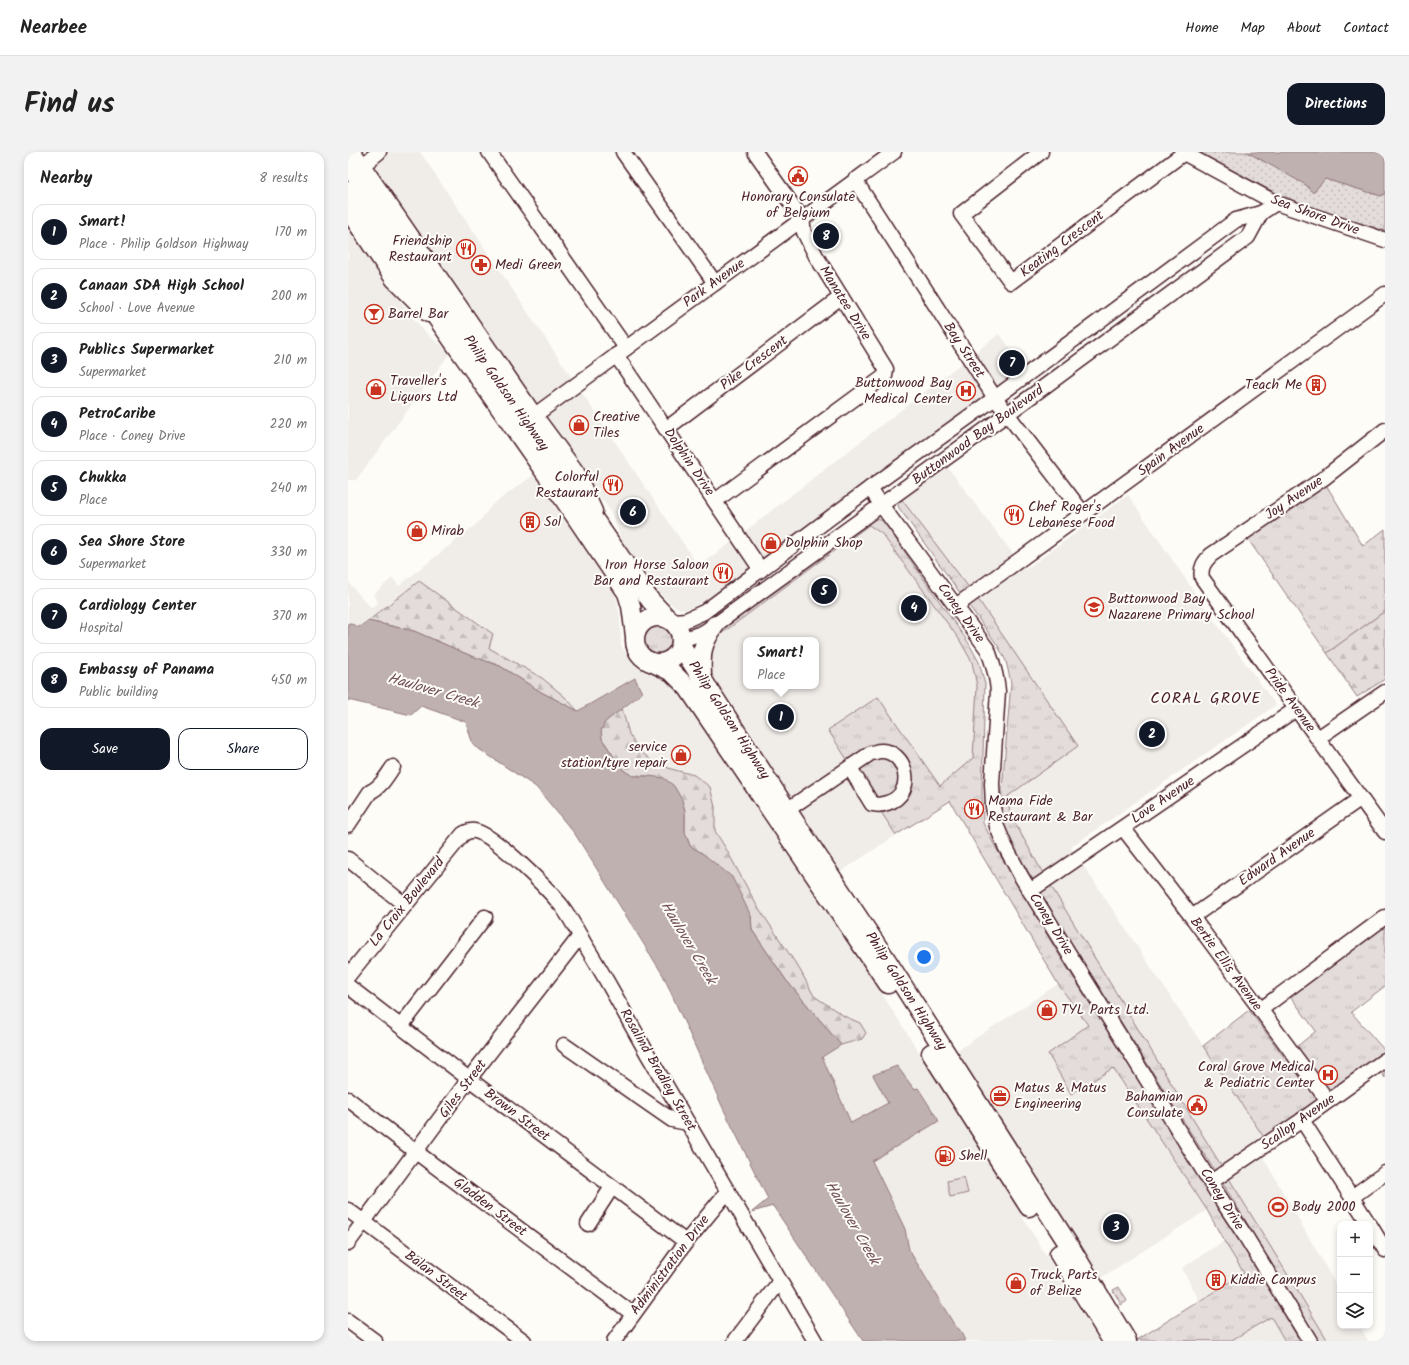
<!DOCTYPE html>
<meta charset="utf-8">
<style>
:root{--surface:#fff;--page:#f2f2f2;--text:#222;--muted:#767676;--line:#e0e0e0;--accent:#111827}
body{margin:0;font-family:Kalam,sans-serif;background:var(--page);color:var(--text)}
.controls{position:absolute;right:12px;bottom:12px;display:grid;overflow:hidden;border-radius:8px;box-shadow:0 2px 6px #0003}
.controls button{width:36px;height:36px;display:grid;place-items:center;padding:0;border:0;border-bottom:1px solid var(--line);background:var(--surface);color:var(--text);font:20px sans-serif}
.you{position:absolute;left:576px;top:805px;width:14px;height:14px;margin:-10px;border:3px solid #fff;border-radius:50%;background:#1a73e8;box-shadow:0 0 0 6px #1a73e833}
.badge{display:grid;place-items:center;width:26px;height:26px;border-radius:50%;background:var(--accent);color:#fff;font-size:13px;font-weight:700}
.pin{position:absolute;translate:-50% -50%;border:2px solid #fff;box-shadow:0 1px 4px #0006}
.popup{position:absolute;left:395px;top:485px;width:76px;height:52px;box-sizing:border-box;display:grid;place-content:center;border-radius:8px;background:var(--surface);filter:drop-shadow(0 1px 3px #0005);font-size:13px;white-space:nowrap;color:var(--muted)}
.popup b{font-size:15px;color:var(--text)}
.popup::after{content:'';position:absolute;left:50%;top:100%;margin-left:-8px;border:8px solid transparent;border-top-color:var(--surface)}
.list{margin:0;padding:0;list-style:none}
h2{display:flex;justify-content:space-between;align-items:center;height:52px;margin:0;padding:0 16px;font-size:17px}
h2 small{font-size:13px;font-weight:400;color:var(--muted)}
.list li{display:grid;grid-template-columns:26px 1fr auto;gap:12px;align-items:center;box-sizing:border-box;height:56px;margin:0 8px 8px;padding:0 8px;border:1px solid var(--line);border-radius:12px}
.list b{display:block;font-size:15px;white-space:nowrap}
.list p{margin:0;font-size:13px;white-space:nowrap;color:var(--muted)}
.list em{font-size:13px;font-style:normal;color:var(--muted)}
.actions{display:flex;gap:8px;padding:12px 16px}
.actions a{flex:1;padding:9px 0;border:1px solid var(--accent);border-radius:12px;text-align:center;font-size:14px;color:var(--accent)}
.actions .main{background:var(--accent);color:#fff}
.icon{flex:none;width:22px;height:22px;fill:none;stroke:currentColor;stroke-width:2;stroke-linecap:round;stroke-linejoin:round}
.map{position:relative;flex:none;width:1037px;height:1189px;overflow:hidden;border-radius:12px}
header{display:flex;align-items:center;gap:24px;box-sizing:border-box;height:56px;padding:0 20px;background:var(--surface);border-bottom:1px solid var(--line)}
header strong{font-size:19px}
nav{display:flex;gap:22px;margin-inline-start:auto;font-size:14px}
.intro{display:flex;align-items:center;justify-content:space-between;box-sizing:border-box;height:96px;padding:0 24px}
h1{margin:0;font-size:28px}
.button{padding:10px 18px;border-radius:12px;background:var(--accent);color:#fff;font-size:14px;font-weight:700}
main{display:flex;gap:24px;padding:0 24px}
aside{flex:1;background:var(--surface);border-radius:12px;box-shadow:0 2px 6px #0003}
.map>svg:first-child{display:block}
.built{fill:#f0ece8;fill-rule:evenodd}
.grass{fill:url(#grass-tufts);stroke:#967e82}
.forest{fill:url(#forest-firs);stroke:#967e82}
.park{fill:url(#park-dots);stroke:#967e82}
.garden{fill:#e3dcda;stroke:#967e82}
.water{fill:#c0b1b1;stroke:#91777b}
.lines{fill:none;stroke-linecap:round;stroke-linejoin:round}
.minor-casing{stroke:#4a1f2b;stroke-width:17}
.major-casing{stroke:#4a1f2b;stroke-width:21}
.minor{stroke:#fdfcf7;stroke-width:14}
.major{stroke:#fdfcf7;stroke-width:18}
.labels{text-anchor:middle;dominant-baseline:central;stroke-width:4;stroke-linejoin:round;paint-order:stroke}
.poi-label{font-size:14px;fill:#4a1f2b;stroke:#fdfcf7;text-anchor:start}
.street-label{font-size:14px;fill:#4a1f2b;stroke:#fdfcf7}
.water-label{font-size:15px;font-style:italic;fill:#73525a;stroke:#fdfcf7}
.quarter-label{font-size:16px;letter-spacing:1px;fill:#4a1f2b;stroke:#fdfcf7}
</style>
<header>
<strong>Nearbee</strong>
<nav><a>Home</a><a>Map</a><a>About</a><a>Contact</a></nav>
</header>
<div class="intro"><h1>Find us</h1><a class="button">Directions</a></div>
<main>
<aside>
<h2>Nearby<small>8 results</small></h2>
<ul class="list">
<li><span class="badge">1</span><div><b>Smart!</b><p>Place · Philip Goldson Highway</p></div><em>170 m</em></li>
<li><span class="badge">2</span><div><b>Canaan SDA High School</b><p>School · Love Avenue</p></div><em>200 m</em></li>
<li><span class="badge">3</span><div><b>Publics Supermarket</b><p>Supermarket</p></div><em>210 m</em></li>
<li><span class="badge">4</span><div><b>PetroCaribe</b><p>Place · Coney Drive</p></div><em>220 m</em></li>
<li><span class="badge">5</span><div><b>Chukka</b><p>Place</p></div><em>240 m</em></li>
<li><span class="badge">6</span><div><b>Sea Shore Store</b><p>Supermarket</p></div><em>330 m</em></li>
<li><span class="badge">7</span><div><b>Cardiology Center</b><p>Hospital</p></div><em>370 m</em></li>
<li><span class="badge">8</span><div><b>Embassy of Panama</b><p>Public building</p></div><em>450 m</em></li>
</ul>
<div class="actions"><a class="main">Save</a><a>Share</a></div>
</aside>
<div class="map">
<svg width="1037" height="1189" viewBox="0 0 1037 1189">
<defs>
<pattern id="grass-tufts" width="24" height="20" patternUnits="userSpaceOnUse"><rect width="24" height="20" fill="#e3dcda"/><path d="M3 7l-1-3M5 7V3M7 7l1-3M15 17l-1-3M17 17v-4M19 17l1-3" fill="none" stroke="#c4bcbb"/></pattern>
<pattern id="forest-firs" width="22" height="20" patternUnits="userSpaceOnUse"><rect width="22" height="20" fill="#e3dcda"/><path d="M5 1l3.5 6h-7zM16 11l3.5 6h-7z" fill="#c4bcbb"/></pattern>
<pattern id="park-dots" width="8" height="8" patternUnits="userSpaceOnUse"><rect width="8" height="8" fill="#e3dcda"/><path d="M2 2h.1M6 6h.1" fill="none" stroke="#c4bcbb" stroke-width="1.8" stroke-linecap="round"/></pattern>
</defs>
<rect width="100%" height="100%" fill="#fdfcf7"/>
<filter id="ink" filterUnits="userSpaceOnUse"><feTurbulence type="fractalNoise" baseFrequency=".025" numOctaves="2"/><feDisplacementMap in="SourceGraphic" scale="8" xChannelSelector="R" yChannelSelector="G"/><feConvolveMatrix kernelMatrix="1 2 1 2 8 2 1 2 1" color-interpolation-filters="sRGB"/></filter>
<g filter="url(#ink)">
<!-- built -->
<g class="built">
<polygon points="12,0 72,0 351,415 651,182 677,214 355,450 338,458 327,455 312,442 294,424 276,393 262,359"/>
<polygon points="0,74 63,164 82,185 99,197 102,201 8,328 0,328"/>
<polygon points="597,312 677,418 780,343 860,460 928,553 723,695 917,987 908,993 992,1140 992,1174 1012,1174 1020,1189 980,1189 692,716 662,662 659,644 730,594 551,344"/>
<polygon points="187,322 234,389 265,437 269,449 272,465 273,494 280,504 286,509 315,522 326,533 342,554 496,782 635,1001 751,1189 617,1189 612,1178 607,1174 561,1098 557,1077 523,1009 590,969 540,951 503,972 474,905 493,893 514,887 512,871 496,864 466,844 452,818 408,752 377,695 367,679 367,655 323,617 304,609 291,598 281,582 274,556 294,541 287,526 230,559 217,545 194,526 140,496 71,429 11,475 0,471 0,430 23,456 30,450 25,443 44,426 51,434 131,370 144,353"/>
<path d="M521,373L534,382L611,487L624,510L629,534L625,606L592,634L530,545L480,578L548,683L491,721L359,522L358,493ZM398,488H468V534H398Z"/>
<polygon points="710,832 740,873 723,942 765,916 859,1058 751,1127 607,900"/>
<polygon points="876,1089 896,1121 851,1148 834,1116"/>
<polygon points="923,1165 937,1189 882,1189"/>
</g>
<!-- grass -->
<g class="grass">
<polygon points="974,326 1015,394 1037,377 1037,459 979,501 897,383"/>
<polygon points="551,344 632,450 730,594 660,644 662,662 692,716 980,1189 970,1189 885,1048 721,787 670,703 653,667 654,637 663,531 658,509 650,494 551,356 548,346"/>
<polygon points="524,365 535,369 620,490 631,510 637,532 634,639 635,671 648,696 708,798 872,1057 952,1189 937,1189 923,1165 882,1189 789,1188 896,1121 876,1089 859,1058 765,916 723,942 700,902 740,873 710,832 602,649 548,683 480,578 530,545 592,634 625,606 629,534 624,510 611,487 534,382 521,373 358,493 366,482"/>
<circle cx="309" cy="487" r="15"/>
<polygon points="1037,766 1037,834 1003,860 1037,899 1037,926 1028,912 917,987 855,894 901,858 936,905 968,879 942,844"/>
</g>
<!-- forest -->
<g class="forest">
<polygon points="71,429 145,482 141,496 194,526 217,545 230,559 193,540 152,514 121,503 66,479 20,469"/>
<polygon points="1037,459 1037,527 1009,545 979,501"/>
<polygon points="274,556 281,582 291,598 304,609 323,617 346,623 362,635 367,655 367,679 377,695 408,752 452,818 466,844 496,864 512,871 518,881 514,887 493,893 438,828 404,778 403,764 354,701 342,694 337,680 337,659 334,648 301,624 284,624 275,618 254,587 253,579 257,570"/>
</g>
<!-- park -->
<g class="park">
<polygon points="850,0 899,0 942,23 958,33 965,40 977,27 1033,44 1037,41 1037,79 956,53 918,36"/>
<polygon points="771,1135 779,1149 773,1153 765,1138"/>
</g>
<!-- garden -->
<polygon class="garden" points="616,1025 620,1041 602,1045 599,1029"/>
<!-- water -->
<g class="water">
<polygon points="899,0 1037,0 1037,41 1033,44 977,27 965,41 958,33"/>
<polygon points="20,469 66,479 121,503 152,514 193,540 230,559 287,526 294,541 257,570 253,579 254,587 275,618 285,624 301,624 316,626 326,634 334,648 337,659 337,680 342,694 354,701 384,725 403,764 404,778 438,828 493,893 474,905 503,971 540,951 525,923 549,914 566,937 570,936 591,969 524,1009 557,1077 561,1098 607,1174 612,1178 617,1189 515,1189 425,1054 404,1060 420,1047 374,954 315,823 227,682 188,635 125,593 118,570 73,554 63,563 0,548 0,471 11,475"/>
</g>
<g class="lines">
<defs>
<g id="minor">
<polyline points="6,0 187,263 229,320 247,359"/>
<polyline points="141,0 278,196"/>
<polyline points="275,0 367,131"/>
<polyline points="693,0 613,62 663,130 836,1"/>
<polyline points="834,0 928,51 1037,88"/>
<polyline points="15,13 31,0"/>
<polyline points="507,28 647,246 735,361"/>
<polyline points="0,61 45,128 80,163"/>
<polyline points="268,203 413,418"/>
<polyline points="187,263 546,0"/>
<polyline points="318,277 493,145"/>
<path d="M1037,278L976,326L863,403C856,410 852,416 854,426L1037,680"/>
<path d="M522,336L539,361L640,498C645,512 649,524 650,539L644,632L645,655L649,675L657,694L674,726L871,1044L898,1085L962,1189"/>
<polyline points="367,349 537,224 538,217 468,104 456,80 454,67 407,0"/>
<polyline points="608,454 1037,142"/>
<polyline points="325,469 338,468 356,460 522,336 647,246 888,68 913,61 928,51"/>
<polyline points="334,488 356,480 367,473 659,262 900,85 913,61"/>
<polyline points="970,586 1037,540"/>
<path d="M439,658L523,601C526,601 529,599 532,599C558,597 570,642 539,651C534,653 529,653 524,652L502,616"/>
<path d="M0,673L22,640C33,635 38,625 45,615"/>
<polyline points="775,676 844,765 980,949"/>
<polyline points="0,707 57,753"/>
<polyline points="682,739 948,557"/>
<polyline points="844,765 1013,646"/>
<path d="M0,824L115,682C119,680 122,678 127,679C147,683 199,736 213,753C222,765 229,778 236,791C259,827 278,864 299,901C354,997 412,1093 467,1189"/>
<polyline points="0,834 121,927 338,1090"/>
<polyline points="912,858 1037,765"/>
<polyline points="53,874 137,765"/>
<polyline points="216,893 324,968 340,971"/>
<polyline points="0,947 68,1000 285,1162"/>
<polyline points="954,968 1021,1072"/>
<polyline points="863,1030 954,968 1037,908"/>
<polyline points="1004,1045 1037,1021"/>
<polyline points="0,1058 176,1189"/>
<polyline points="240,1072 264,1035"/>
<polyline points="1022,1073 1037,1098"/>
<polyline points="0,1091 121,927 232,784"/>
<polyline points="0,1169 27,1189"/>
<polyline points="266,1189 338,1090 380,1039"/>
<polyline points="387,1189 432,1129"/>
</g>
<g id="major">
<polyline points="0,13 275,409 302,448 319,466"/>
<polyline points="0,39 215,346 279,441 283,454 287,484"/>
<circle cx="310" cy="488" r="23"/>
<polyline points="333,492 340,505 439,658 538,807 724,1098 779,1189"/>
<polyline points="301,509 324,520 340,536 540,832"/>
<path d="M354,525C353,501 353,493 367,473"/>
<polyline points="583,901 681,1055"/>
<polyline points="711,1102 764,1189"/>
</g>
</defs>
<!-- minor casing -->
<use href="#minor" class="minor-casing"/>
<!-- major casing -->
<use href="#major" class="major-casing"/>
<!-- minor -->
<use href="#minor" class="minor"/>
<!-- major -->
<use href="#major" class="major"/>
</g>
</g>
<!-- icons -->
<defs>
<symbol id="civic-ring" viewBox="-11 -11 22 22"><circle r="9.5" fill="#fdfcf7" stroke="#c8321e" stroke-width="1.5"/><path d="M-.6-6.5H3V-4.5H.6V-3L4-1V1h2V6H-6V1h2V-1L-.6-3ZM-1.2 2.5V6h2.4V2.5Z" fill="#c8321e"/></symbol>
<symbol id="restaurant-ring" viewBox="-11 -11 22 22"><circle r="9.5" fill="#fdfcf7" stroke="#c8321e" stroke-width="1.5"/><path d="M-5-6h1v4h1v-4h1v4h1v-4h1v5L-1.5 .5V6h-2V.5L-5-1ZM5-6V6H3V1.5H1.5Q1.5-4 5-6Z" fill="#c8321e"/></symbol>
<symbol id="pharmacy-ring" viewBox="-11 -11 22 22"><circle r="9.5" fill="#fdfcf7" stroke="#c8321e" stroke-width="1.5"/><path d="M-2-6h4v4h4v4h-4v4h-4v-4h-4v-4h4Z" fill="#c8321e"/></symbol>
<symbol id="bar-ring" viewBox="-11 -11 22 22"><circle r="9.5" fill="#fdfcf7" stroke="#c8321e" stroke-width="1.5"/><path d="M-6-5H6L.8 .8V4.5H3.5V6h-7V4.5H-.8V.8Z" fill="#c8321e"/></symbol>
<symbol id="building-ring" viewBox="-11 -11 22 22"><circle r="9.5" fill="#fdfcf7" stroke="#c8321e" stroke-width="1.5"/><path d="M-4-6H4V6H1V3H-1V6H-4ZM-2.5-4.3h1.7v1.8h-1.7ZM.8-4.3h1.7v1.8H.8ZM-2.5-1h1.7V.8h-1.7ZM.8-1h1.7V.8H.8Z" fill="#c8321e"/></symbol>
<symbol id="shop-ring" viewBox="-11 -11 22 22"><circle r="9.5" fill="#fdfcf7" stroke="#c8321e" stroke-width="1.5"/><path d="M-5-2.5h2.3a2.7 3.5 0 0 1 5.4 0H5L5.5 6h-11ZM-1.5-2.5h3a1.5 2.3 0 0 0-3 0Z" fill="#c8321e"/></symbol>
<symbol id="hospital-ring" viewBox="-11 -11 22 22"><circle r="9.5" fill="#fdfcf7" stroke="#c8321e" stroke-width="1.5"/><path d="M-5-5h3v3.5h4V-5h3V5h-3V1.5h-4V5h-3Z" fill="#c8321e"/></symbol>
<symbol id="school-ring" viewBox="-11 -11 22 22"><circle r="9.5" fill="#fdfcf7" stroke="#c8321e" stroke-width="1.5"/><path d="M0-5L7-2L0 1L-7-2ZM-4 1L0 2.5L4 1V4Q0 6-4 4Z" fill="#c8321e"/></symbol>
<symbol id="office-ring" viewBox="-11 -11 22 22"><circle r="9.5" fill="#fdfcf7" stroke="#c8321e" stroke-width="1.5"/><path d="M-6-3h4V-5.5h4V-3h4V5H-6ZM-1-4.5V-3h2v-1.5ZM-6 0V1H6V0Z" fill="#c8321e"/></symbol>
<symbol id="fuel-ring" viewBox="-11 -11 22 22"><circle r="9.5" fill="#fdfcf7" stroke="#c8321e" stroke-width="1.5"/><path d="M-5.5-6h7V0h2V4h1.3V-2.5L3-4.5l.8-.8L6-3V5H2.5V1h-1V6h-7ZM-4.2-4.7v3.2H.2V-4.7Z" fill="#c8321e"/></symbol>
<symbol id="stadium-ring" viewBox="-11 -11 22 22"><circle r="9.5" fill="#fdfcf7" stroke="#c8321e" stroke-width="1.5"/><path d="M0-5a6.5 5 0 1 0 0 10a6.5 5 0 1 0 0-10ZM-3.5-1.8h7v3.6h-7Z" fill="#c8321e"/></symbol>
</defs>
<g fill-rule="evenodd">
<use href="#civic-ring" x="439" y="13" width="22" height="22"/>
<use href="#restaurant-ring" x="107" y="86" width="22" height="22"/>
<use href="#pharmacy-ring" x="122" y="102" width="22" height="22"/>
<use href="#bar-ring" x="15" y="151" width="22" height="22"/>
<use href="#building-ring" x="957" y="222" width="22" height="22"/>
<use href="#shop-ring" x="17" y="226" width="22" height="22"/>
<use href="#hospital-ring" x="607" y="228" width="22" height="22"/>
<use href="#shop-ring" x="220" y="262" width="22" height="22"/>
<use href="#restaurant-ring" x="254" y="322" width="22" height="22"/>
<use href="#restaurant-ring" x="655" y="352" width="22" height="22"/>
<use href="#building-ring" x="171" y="359" width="22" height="22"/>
<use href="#shop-ring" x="58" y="368" width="22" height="22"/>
<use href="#shop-ring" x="412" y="380" width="22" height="22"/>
<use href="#restaurant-ring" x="364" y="410" width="22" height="22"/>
<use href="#school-ring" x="735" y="444" width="22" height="22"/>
<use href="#shop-ring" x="322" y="592" width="22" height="22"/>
<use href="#restaurant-ring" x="615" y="646" width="22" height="22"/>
<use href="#shop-ring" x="688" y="847" width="22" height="22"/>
<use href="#hospital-ring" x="969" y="912" width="22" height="22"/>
<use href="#office-ring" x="641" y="933" width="22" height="22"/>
<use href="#civic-ring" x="838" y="942" width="22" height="22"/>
<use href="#fuel-ring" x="586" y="993" width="22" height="22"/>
<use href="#stadium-ring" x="919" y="1044" width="22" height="22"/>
<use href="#building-ring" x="857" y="1117" width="22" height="22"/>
<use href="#shop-ring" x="657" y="1120" width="22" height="22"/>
</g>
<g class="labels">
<!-- poi labels -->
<g class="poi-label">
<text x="450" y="45" text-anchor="middle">Honorary Consulate<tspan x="450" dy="16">of Belgium</tspan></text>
<text x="104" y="89" text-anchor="end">Friendship<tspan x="104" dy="16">Restaurant</tspan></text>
<text x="147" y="113">Medi Green</text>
<text x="40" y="162">Barrel Bar</text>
<text x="42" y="229">Traveller's<tspan x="42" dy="16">Liquors Ltd</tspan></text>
<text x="604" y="231" text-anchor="end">Buttonwood Bay<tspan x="604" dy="16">Medical Center</tspan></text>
<text x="954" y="233" text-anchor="end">Teach Me</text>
<text x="245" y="265">Creative<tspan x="245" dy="16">Tiles</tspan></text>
<text x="251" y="325" text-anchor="end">Colorful<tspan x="251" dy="16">Restaurant</tspan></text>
<text x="680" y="355">Chef Roger's<tspan x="680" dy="16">Lebanese Food</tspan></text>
<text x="196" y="370">Sol</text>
<text x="83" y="379">Mirab</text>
<text x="437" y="391">Dolphin Shop</text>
<text x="361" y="413" text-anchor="end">Iron Horse Saloon<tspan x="361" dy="16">Bar and Restaurant</tspan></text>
<text x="760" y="447">Buttonwood Bay<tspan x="760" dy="16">Nazarene Primary School</tspan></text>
<text x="319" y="595" text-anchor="end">service<tspan x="319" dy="16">station/tyre repair</tspan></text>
<text x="640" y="649">Mama Fide<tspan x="640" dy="16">Restaurant &amp; Bar</tspan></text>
<text x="713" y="858">TYL Parts Ltd.</text>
<text x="966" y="915" text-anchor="end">Coral Grove Medical<tspan x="966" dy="16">&amp; Pediatric Center</tspan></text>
<text x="666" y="936">Matus &amp; Matus<tspan x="666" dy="16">Engineering</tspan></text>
<text x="835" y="945" text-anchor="end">Bahamian<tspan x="835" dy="16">Consulate</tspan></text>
<text x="611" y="1004">Shell</text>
<text x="944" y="1055">Body 2000</text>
<text x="682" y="1123">Truck Parts<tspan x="682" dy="16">of Belize</tspan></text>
<text x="882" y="1128">Kiddie Campus</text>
</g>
<!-- street labels -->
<g class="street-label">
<text transform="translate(967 63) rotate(20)">Sea Shore Drive</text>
<text transform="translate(714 92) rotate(-37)">Keating Crescent</text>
<text transform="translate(366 131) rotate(-36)">Park Avenue</text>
<text transform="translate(497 151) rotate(58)">Manatee Drive</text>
<text transform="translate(616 198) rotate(57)">Bay Street</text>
<text transform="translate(406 211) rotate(-37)">Pike Crescent</text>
<text transform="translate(158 241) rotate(55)">Philip Goldson Highway</text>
<text transform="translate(630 283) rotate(-36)">Buttonwood Bay Boulevard</text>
<text transform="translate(823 298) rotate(-36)">Spain Avenue</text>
<text transform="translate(341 310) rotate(56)">Dolphin Drive</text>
<text transform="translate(946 346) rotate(-34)">Joy Avenue</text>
<text transform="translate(613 461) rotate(54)">Coney Drive</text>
<text transform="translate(942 548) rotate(54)">Pride Avenue</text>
<text transform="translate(381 568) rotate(57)">Philip Goldson Highway</text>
<text transform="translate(815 648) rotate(-34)">Love Avenue</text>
<text transform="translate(929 705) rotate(-35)">Edward Avenue</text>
<text transform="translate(59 750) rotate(-51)">La Croix Boulevard</text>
<text transform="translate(703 772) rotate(58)">Coney Drive</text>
<text transform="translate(878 812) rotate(54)">Bertie Ellis Avenue</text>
<text transform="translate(558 839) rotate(57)">Philip Goldson Highway</text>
<text transform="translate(310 918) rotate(60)">Rosalind Bradley Street</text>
<text transform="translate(115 937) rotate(-53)">Giles Street</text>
<text transform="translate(169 963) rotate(37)">Brown Street</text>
<text transform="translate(950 970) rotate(-35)">Scallop Avenue</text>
<text transform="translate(874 1047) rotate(58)">Coney Drive</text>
<text transform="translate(142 1055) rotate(37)">Gladden Street</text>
<text transform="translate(322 1113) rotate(-53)">Administration Drive</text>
<text transform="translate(88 1124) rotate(37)">Balan Street</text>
</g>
<!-- water labels -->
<g class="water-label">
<text transform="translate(85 539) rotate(16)">Haulover Creek</text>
<text transform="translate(340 791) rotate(59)">Haulover Creek</text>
<text transform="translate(504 1071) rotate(60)">Haulover Creek</text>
</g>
<!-- quarter labels -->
<g class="quarter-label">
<text x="858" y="546">CORAL GROVE</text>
</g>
</g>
</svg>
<div class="controls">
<button>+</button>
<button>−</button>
<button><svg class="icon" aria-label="layers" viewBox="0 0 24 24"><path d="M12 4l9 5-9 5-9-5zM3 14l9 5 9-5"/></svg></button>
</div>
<div class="you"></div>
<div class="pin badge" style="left:433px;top:565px">1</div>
<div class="popup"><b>Smart!</b>Place</div>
<div class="pin badge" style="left:804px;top:582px">2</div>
<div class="pin badge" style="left:768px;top:1075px">3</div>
<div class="pin badge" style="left:566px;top:456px">4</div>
<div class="pin badge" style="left:476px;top:439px">5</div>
<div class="pin badge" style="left:285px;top:360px">6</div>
<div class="pin badge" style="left:664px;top:211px">7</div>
<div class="pin badge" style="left:478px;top:84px">8</div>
</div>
</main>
